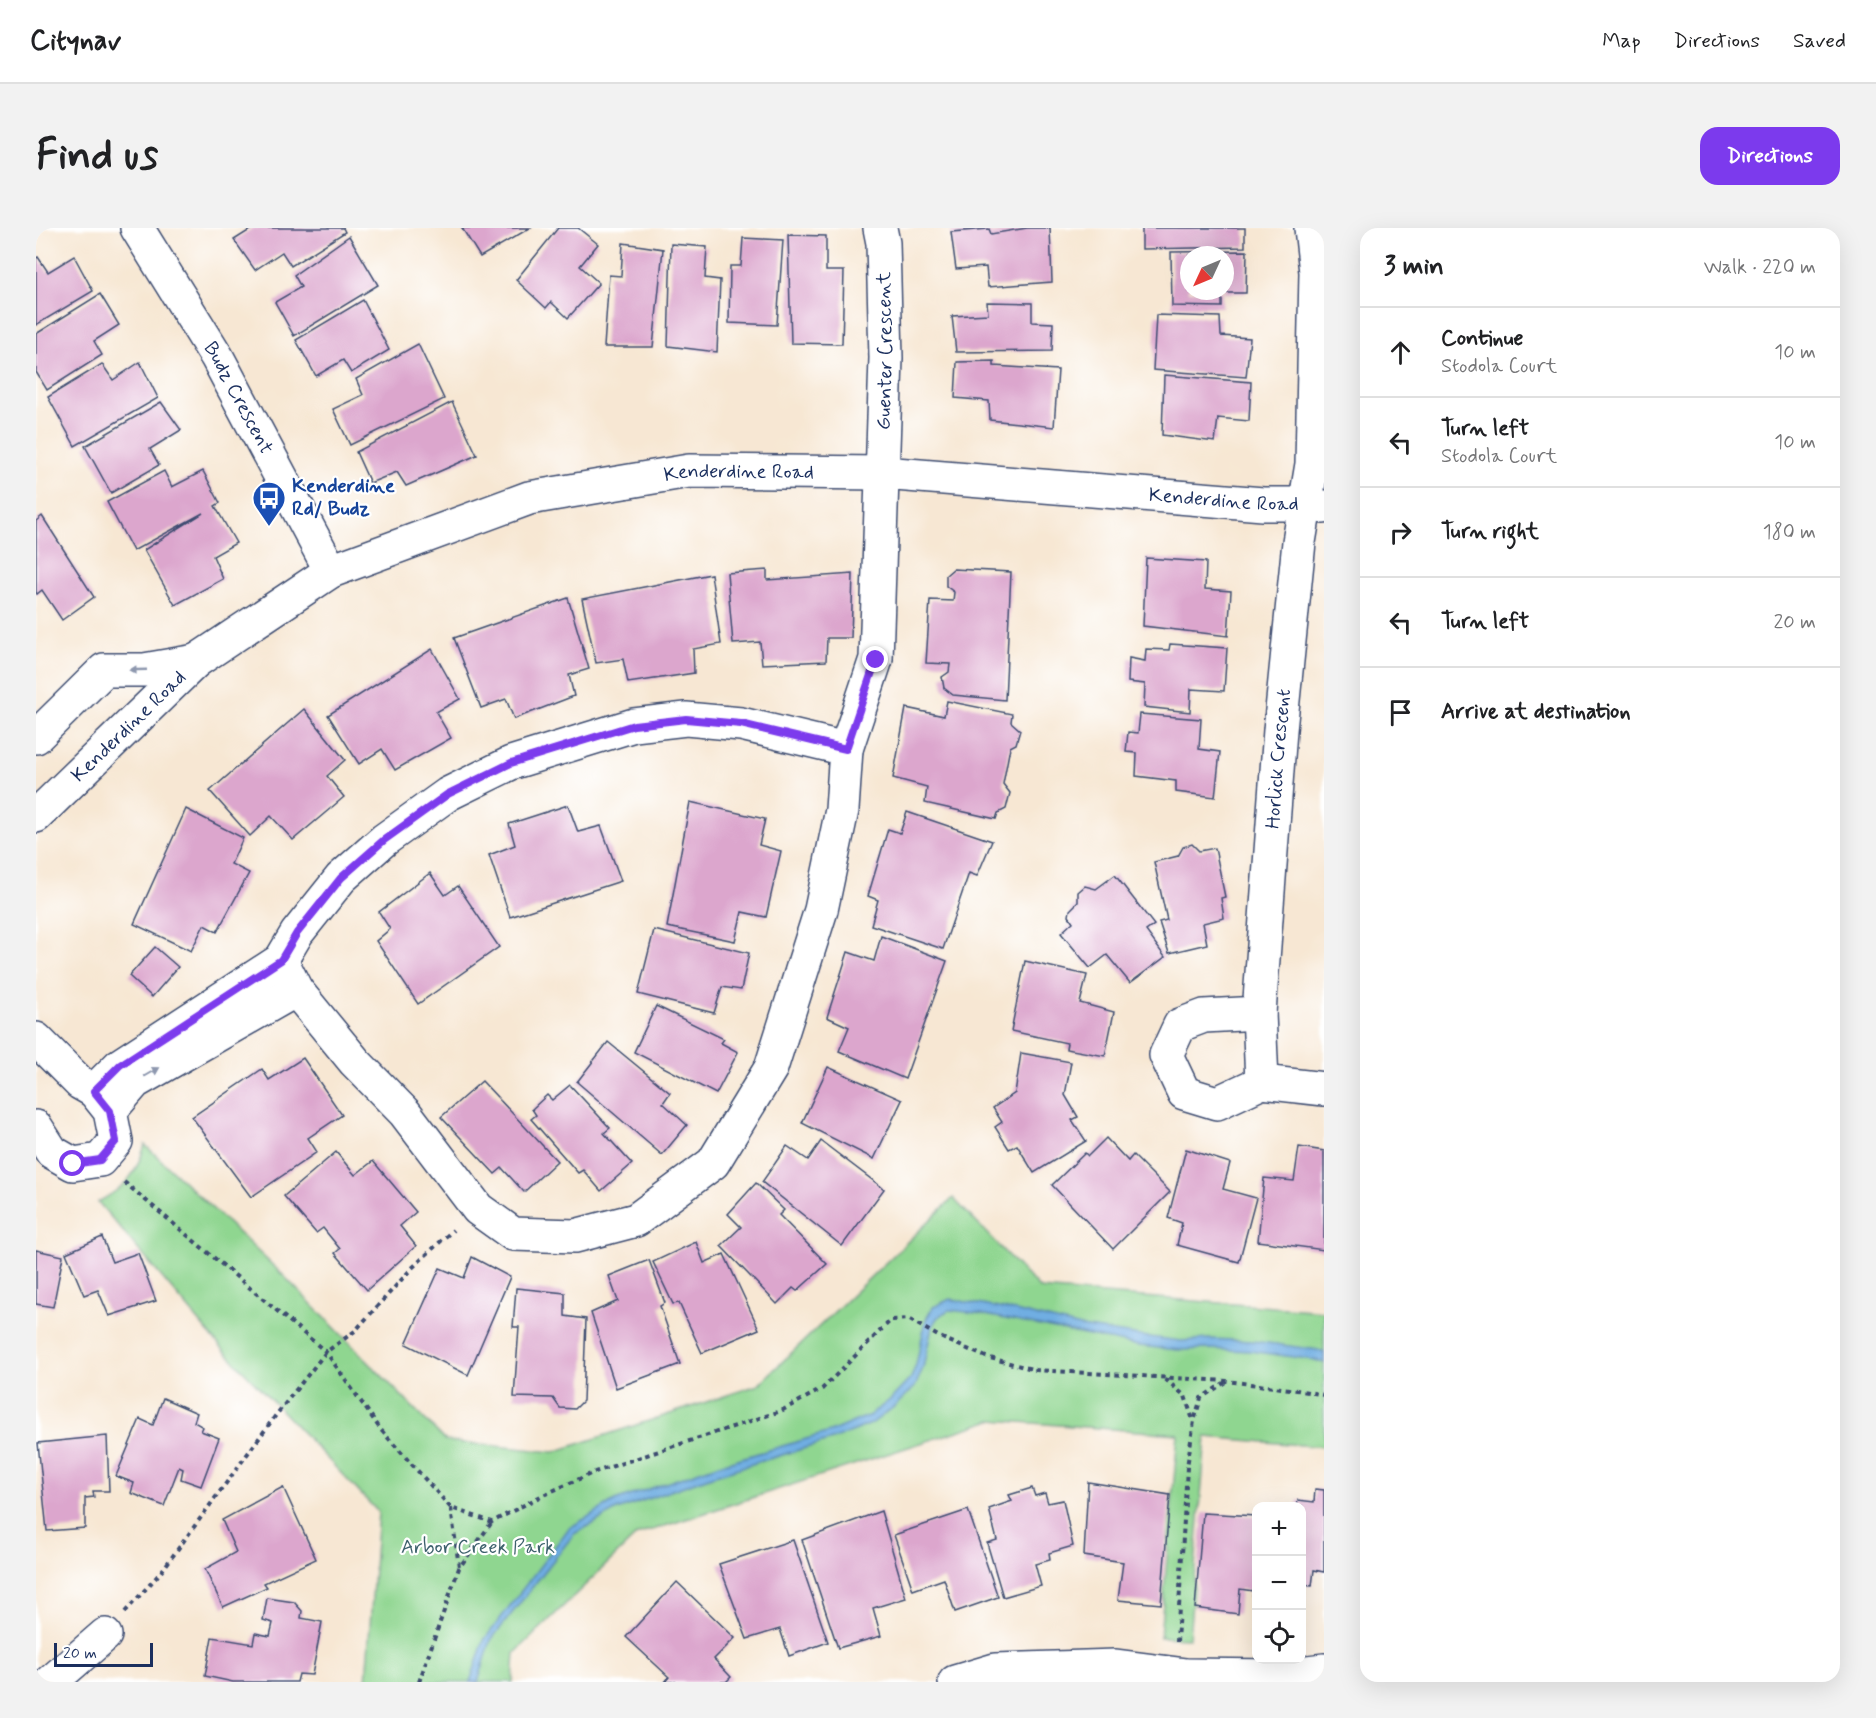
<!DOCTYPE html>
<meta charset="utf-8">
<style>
:root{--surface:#fff;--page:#f2f2f2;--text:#202124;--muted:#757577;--line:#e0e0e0;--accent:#7c3aed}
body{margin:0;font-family:Mynerve,sans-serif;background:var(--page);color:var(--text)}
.controls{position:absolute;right:18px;bottom:18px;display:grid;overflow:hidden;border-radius:12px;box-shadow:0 6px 24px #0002}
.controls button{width:54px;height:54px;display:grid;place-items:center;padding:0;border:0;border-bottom:2px solid var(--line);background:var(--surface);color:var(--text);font:30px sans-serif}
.compass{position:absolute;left:1144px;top:18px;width:54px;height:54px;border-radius:50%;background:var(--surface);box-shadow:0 6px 24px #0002;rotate:226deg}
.scale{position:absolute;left:18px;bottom:15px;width:99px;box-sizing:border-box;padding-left:6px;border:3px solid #1b2f5e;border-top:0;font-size:16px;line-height:21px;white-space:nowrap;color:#1b2f5e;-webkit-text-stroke:4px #fff;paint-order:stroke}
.stop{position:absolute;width:18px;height:18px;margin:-14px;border:4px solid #7c3aed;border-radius:50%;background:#fff}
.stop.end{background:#7c3aed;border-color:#fff;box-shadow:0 2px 6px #0008}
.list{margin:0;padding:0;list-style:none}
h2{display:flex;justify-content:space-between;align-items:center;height:78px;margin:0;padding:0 24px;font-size:26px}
h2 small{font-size:20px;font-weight:400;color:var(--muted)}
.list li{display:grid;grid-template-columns:39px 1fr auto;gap:18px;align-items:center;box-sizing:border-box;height:90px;padding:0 24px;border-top:2px solid var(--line)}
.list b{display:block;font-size:22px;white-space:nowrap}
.list p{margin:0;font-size:20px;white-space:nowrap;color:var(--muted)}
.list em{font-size:20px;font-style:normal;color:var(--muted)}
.icon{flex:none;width:33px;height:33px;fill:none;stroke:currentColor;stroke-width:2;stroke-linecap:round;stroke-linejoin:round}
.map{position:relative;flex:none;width:1288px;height:1454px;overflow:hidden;border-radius:18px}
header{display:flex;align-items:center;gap:36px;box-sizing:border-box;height:84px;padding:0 30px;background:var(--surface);border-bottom:2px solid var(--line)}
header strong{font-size:28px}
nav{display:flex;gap:33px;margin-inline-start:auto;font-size:21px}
.intro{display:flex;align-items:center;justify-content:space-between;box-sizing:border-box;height:144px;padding:0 36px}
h1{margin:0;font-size:42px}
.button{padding:15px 27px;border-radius:18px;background:var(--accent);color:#fff;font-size:21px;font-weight:700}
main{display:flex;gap:36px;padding:0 36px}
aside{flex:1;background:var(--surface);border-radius:18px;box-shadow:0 6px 24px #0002}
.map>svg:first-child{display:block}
.green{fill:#8fd690;stroke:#558277;stroke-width:1.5}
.water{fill:#6faee2;stroke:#456ea0;stroke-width:1.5}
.building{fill:#dca6cd;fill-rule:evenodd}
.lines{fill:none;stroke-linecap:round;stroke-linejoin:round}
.minor-casing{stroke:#3c4b70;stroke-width:36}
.path{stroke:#3c4b70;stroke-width:4;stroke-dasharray:4.5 4.5;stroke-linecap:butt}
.minor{stroke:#fff;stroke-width:33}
.oneway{fill:#8d97ae}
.route{stroke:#7c3aed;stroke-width:8}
.labels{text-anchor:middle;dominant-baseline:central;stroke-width:4.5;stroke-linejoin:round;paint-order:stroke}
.street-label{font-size:20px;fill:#1b2f5e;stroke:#fff}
.transit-label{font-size:20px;font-weight:bold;fill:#164399;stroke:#fff;text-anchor:start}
.park-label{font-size:20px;fill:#3e616d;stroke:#fff}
</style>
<header>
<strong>Citynav</strong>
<nav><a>Map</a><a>Directions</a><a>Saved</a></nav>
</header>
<div class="intro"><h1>Find us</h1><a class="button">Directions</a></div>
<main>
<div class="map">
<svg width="1288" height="1454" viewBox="0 0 1288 1454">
<rect width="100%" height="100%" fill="#fff"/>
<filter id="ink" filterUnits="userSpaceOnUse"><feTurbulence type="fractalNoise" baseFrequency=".0167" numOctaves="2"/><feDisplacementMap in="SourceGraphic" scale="12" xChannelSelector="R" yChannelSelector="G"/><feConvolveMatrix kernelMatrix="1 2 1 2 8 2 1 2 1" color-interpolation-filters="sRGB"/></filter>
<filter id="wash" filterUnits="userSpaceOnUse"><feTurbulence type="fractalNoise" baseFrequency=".008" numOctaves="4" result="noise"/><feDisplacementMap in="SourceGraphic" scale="24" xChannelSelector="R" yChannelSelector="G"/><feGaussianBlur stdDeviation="1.35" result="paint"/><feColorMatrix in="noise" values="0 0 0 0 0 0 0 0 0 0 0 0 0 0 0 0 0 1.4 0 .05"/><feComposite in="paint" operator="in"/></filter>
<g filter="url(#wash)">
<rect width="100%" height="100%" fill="#f7e7d3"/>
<!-- green -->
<path class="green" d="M109,917L247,1047L410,1213L518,1224L722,1157L917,970L1004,1061L1288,1083V1219L1170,1209L1153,1410L1124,1409L1142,1206L956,1192L601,1307L479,1425L477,1454H330L342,1284L183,1117L62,974C90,959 100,947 109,917Z"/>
<!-- water -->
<polygon class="water" points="914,1071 979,1083 1045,1099 1104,1108 1145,1113 1174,1111 1217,1113 1282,1122 1288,1125 1288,1135 1279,1132 1214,1123 1173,1121 1143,1122 1103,1118 940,1085 913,1082 901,1090 896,1099 887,1140 879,1159 858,1179 835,1196 796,1212 676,1248 581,1282 538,1306 455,1412 442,1454 434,1454 448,1412 533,1300 579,1273 678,1238 794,1204 834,1187 855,1171 875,1150 880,1137 890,1091 897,1079"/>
<g id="blocks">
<!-- building -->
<g class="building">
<polygon points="217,0 307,0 309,4 255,38 246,24 219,42 198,12"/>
<polygon points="426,0 494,0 444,29"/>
<polygon points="522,0 542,0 562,16 544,38 563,55 532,90 515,74 510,80 480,52"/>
<polygon points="991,0 1014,0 1016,54 952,59 950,39 920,41 915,4 953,1 955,6"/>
<polygon points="1106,0 1209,0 1209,19 1106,21"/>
<polygon points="752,7 790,8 790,43 808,43 806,116 755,115"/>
<polygon points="313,8 342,57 258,108 239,74 265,59 258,47"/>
<polygon points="707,10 747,12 741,97 693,95 694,38 705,38"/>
<polygon points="587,15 627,21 617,119 568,119 573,47 585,48"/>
<polygon points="635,16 671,19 669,50 684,52 681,124 632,118"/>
<path d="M1211,23L1210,65H1186V79L1136,78L1135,24ZM1153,27H1189V63H1153Z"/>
<polygon points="38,28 57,63 0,97 0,30 2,29 12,44"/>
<polygon points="64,66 83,97 58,113 66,127 11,162 0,144 0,106"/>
<polygon points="327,72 353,122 315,145 307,132 280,148 260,112"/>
<polygon points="951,74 996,75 996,94 1017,95 1016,123 920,124 916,88 952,86"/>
<polygon points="1120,87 1184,89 1185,108 1214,110 1210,149 1117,142"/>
<polygon points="382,116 408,171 314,217 297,181 327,167 320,151"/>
<polygon points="958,133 958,138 1022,142 1018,199 954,192 953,173 919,170 921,134"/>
<polygon points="104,134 122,170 39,218 12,169 66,136 77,152"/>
<polygon points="1128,147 1215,154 1213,193 1182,190 1179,214 1126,207"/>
<polygon points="125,174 145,202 114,221 123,237 75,265 49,218"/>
<polygon points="416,174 441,227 370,258 361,244 334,255 320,224"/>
<polygon points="128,243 136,259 167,243 184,275 179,278 200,315 177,328 187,351 139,377 108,322 167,285 97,323 71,274"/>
<polygon points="6,288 58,369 26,392 6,362 1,366 0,364 0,293"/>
<polygon points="1110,330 1170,334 1169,361 1195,363 1192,408 1107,398"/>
<polygon points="917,341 975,344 969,472 917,467 908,460 906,449 913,444 914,436 890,435 894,372 917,373 918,364 910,358 910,347"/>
<polygon points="731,342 731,352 817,346 815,410 791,410 790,433 726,436 724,414 697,416 691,345"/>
<polygon points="675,346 685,416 657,421 658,445 592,455 587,431 560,435 546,371"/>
<polygon points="532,370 553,441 533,447 538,468 478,491 470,471 445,480 418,410"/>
<polygon points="1134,416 1191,420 1188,463 1155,461 1154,484 1108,479 1109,456 1092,454 1093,430 1109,433 1110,421 1133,422"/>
<polygon points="396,421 424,471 400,484 415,510 359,542 346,521 323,536 292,487"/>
<polygon points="911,473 976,486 975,494 984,502 980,516 974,519 967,556 974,565 970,581 962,585 960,591 889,575 891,559 857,550 870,480 908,488"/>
<polygon points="268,481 309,532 291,548 308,569 257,612 235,588 214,608 174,563"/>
<polygon points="1104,486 1165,491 1163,521 1184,524 1179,569 1140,564 1140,553 1100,548 1101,525 1090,524 1092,504 1102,505"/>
<polygon points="654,574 729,591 723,617 745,623 730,689 706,684 699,713 631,699"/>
<polygon points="532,577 542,604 565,598 585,653 474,689 453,627 479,617 473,596"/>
<polygon points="150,581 207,610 195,636 213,645 181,704 168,697 155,723 98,696"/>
<polygon points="871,584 956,613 941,648 933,645 907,721 835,697 842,672 832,668 852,601 864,605"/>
<polygon points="1156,616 1163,623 1179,620 1189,669 1185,670 1188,690 1167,695 1171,716 1133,725 1123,694 1131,692 1118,634 1142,628 1147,619"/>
<polygon points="394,645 409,667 422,658 463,719 382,776 340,713 354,701 343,684"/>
<polygon points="1079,647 1118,697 1110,703 1129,729 1094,755 1071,727 1054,740 1025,705 1037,694 1033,688 1034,682 1042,674 1042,664 1049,658 1060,661"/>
<polygon points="618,702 713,725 705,762 686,759 678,785 602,766"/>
<polygon points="845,708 911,733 869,851 803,823 813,799 791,789 812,724 838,733"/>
<polygon points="119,719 142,739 116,769 93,748"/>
<polygon points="989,733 1051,747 1044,775 1078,784 1069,828 1030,821 1031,815 975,803"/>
<polygon points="620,778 688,811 685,815 702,824 680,866 598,824"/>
<polygon points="572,814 634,865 627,875 651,897 626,927 541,854"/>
<polygon points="985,825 1035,834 1029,867 1042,889 1036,892 1050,913 998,945 981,917 973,921 959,899 966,894 957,880 979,865"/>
<polygon points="267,830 306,887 272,910 281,924 215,969 156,889 226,841 233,852"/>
<polygon points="792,839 866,872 838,931 766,895"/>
<polygon points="446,853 521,933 488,964 466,940 459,946 405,889"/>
<polygon points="534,857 574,900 568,905 596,936 565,963 547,942 542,945 495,891 500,887 496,881 511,867 516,872"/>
<polygon points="1070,910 1092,933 1097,927 1134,964 1077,1021 1016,957 1049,925 1052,928"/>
<polygon points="785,913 848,961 806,1018 726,954 751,918 772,932"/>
<polygon points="1263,919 1288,923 1288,1022 1222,1013 1228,950 1258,953"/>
<polygon points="1150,921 1194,935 1187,961 1220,970 1203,1034 1141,1017 1146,995 1132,990"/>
<polygon points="300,924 319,947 337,933 380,984 364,998 380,1018 331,1062 299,1025 304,1021 287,1000 280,1005 248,968"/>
<polygon points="720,955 748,982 743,987 791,1036 761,1063 757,1060 741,1076 685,1018 705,999 692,986"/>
<polygon points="66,1009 76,1034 102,1025 120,1073 73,1088 62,1062 48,1067 30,1025"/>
<polygon points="660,1014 668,1035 688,1026 723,1101 666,1125 643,1075 637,1076 617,1034"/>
<polygon points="0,1022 27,1028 17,1079 0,1076"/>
<polygon points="436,1029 474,1049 432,1147 370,1116 404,1040 428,1050"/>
<polygon points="613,1032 629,1075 624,1078 644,1136 580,1160 555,1085 582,1073 573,1048"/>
<polygon points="480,1060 529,1065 529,1088 550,1091 547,1173 539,1181 524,1180 517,1170 478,1169 483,1099 477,1099"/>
<polygon points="127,1170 161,1185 158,1194 167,1199 165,1203 183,1210 165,1258 145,1251 147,1241 143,1239 128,1278 95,1265 98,1255 80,1248 104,1191 117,1197"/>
<polygon points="71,1208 73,1263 57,1263 58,1269 49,1270 49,1300 11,1303 2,1215"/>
<polygon points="1052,1254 1134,1267 1125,1376 1082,1372 1087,1334 1048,1328"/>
<polygon points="247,1259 280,1331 228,1355 231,1359 187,1379 169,1341 200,1324 186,1292"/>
<polygon points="996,1260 999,1268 1009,1265 1012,1275 1027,1272 1037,1318 1013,1325 1014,1332 999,1336 1005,1358 967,1369 951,1315 961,1312 953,1281 976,1273 973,1267"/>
<polygon points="1279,1261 1288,1262 1288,1344 1278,1342 1276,1358 1266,1357 1266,1278 1261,1278 1262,1272 1278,1274"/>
<polygon points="932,1282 962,1369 919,1384 908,1351 877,1362 858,1307"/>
<polygon points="845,1283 870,1370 837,1380 845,1408 802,1420 766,1312"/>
<polygon points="1167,1285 1220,1288 1220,1372 1216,1372 1217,1363 1204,1361 1202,1386 1159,1380"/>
<polygon points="757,1312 792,1414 753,1428 744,1401 711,1411 683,1336"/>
<polygon points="641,1354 699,1410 678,1431 695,1449 690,1454 629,1454 633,1449 590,1409"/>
<polygon points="231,1370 258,1374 266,1383 265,1390 286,1394 276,1447 263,1446 261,1454 197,1454 169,1448 176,1409 217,1416 219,1405 234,1408 237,1395 227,1392"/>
</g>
</g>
</g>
<g filter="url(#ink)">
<use href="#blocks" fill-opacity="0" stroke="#3c4b70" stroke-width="1.5"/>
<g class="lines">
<defs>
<g id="minor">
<path id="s1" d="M101,0L181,129L295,343"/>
<polyline points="0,509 68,442 108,442 160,433"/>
<path id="s2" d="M0,588L160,433L295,343L493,270L653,243L847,245L1227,276H1270L1288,279"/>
<path id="s3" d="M245,732L260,762L319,834L369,885L442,981L477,1006L539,1008L600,992L677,935L735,840L785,682L806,582L810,521L840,431L850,130L847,15L844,0"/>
<polyline points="1223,785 1168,788 1144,797 1130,827 1148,865 1181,875 1226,854 1288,861"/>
<polyline points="0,811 44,855 58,863 74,883 80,913 64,932 37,936 16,924 0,899"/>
<path id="s4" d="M1226,854L1223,785L1244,502L1263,314L1276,236L1280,44L1275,0"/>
<polyline points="58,863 84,837 245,732 261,705 305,650 348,612 412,566 475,535 598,497 650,491 705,496 810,521"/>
<polyline points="74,883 99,854 260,762"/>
<polyline points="15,1454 69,1407"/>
<polyline points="919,1454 959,1442 1080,1438 1150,1447 1239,1448 1288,1442"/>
</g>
</defs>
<!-- minor casing -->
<use href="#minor" class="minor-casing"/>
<!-- path -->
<g class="path">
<polyline points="88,954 290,1124 345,1202 415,1280 456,1294 505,1268 559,1244 745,1183 786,1161 855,1092 872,1091 904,1109 950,1129 1000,1142 1191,1153 1261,1162 1288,1167"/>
<polyline points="1129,1151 1149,1168 1157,1192"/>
<polyline points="415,1280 423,1339"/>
<polyline points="89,1384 125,1344 240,1187 290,1124 319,1103 376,1040 417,1002"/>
<polyline points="1141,1414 1151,1239 1158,1193 1165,1170 1191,1153"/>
<polyline points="383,1454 423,1340 456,1294"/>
</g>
<!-- minor -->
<use href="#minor" class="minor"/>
</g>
<!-- one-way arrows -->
<defs><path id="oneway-solid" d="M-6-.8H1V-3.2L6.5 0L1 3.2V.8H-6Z" transform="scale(1.5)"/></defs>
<g class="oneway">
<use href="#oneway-solid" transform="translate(102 442) rotate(178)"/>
<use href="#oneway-solid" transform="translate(116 844) rotate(-30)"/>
</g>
</g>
<g class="lines" filter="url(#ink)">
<!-- route -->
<polyline class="route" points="37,936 64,932 80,913 74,883 58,863 84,837 245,732 261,705 305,650 348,612 412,566 475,535 598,497 650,491 705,496 810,521 840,432"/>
</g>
<!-- icons -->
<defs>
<symbol id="bus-pin" viewBox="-11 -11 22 30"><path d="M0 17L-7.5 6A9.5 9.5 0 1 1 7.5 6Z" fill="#1a4fb4" stroke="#fff"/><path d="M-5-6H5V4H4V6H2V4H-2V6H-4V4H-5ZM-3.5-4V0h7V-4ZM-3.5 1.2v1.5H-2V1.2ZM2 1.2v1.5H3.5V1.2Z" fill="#fff"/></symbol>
</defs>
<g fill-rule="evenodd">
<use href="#bus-pin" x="214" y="251" width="38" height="52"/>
</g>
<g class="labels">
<!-- street labels -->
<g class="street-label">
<text stroke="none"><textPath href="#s3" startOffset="1426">Guenter Crescent</textPath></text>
<text stroke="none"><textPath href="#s1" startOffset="198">Budz Crescent</textPath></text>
<text stroke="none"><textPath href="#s2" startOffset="808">Kenderdine Road</textPath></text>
<text stroke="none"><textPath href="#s2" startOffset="1294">Kenderdine Road</textPath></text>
<text stroke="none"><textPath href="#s2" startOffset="129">Kenderdine Road</textPath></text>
<text stroke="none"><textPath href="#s4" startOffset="324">Horlick Crescent</textPath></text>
</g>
<!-- transit labels -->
<g class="transit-label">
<text x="256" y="258">Kenderdine<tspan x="256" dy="23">Rd/ Budz</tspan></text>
</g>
<!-- park labels -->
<g class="park-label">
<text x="442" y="1319">Arbor Creek Park</text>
</g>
</g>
</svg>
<div class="controls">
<button>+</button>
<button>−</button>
<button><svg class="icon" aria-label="locate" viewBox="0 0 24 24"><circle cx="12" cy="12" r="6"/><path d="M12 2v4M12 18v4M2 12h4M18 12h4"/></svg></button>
</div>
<svg class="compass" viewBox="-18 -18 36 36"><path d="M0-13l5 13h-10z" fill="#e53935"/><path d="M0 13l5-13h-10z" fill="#757577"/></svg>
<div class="scale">20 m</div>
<div class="stop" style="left:37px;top:936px"></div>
<div class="stop end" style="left:840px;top:432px"></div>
</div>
<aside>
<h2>3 min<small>Walk · 220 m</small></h2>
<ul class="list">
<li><svg class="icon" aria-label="ahead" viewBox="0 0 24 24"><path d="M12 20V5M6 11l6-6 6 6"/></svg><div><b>Continue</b><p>Stodola Court</p></div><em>10 m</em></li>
<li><svg class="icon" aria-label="left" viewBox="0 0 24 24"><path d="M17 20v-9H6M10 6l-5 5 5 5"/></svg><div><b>Turn left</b><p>Stodola Court</p></div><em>10 m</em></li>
<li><svg class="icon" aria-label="right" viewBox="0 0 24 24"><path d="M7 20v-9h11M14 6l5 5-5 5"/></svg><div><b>Turn right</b></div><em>180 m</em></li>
<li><svg class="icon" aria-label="left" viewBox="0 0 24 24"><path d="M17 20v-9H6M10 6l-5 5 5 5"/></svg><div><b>Turn left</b></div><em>20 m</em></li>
<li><svg class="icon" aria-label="arrive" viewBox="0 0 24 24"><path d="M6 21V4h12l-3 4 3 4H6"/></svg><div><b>Arrive at destination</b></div></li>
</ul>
</aside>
</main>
